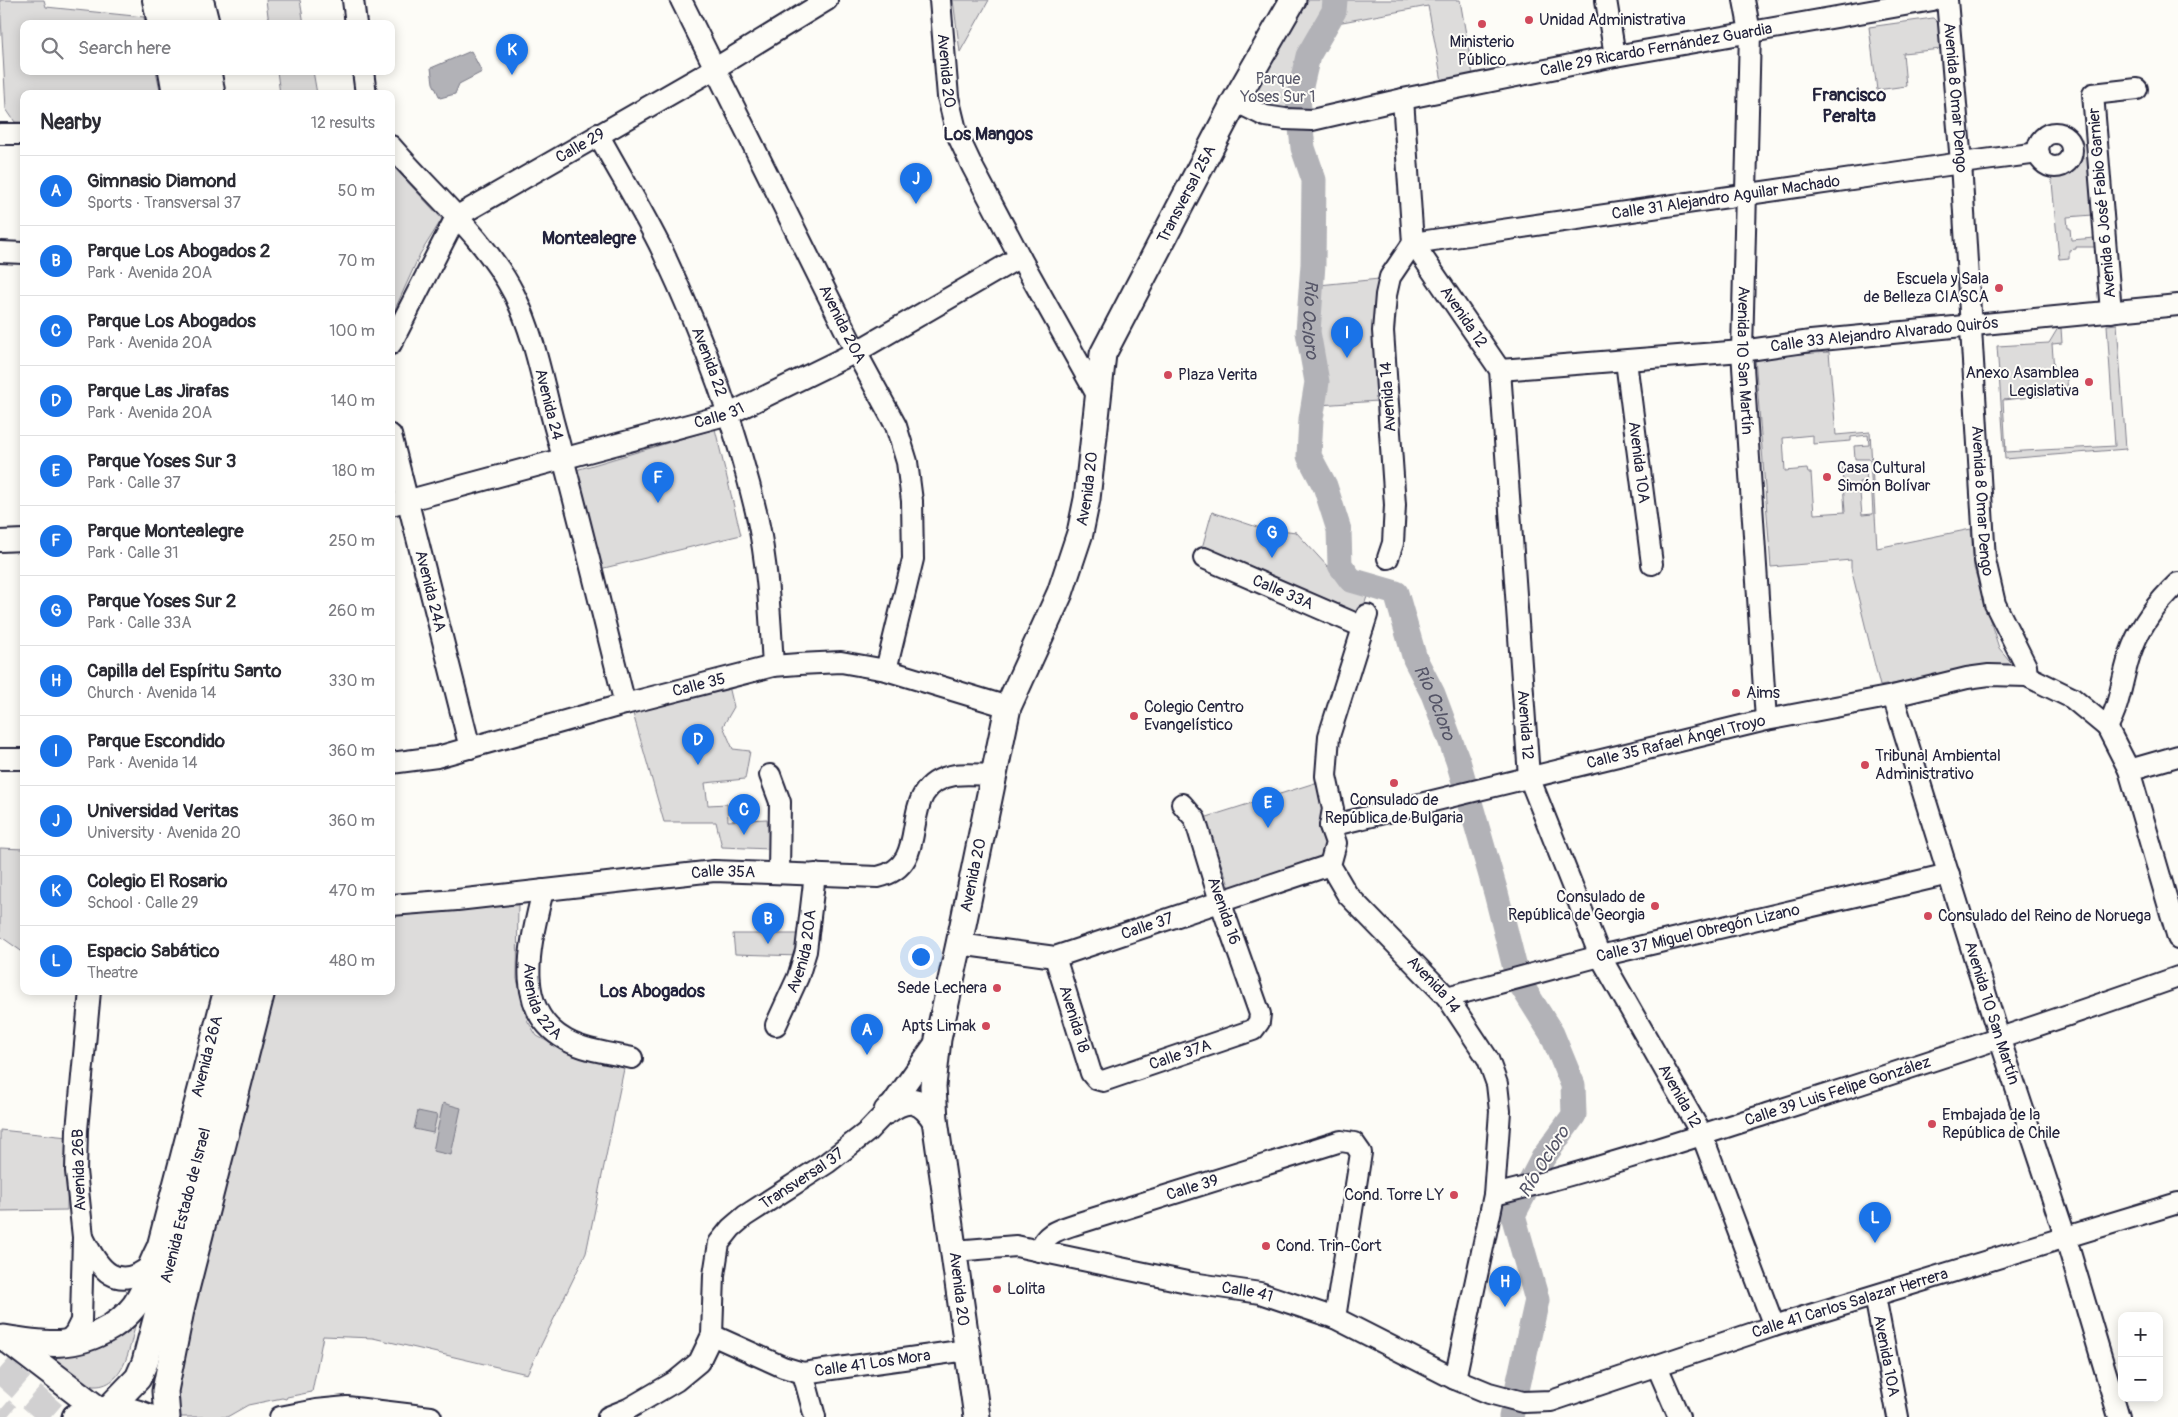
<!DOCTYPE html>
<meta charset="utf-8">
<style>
:root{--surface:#fff;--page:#f2f2f3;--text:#2b2b33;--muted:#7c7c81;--line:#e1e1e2;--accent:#1a73e8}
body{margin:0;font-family:Pangolin,sans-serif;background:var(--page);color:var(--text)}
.controls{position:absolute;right:15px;bottom:15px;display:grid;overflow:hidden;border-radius:10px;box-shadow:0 2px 12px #0003}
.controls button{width:45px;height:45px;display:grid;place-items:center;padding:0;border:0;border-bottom:1px solid var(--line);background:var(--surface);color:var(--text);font:25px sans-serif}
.you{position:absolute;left:920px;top:956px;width:18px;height:18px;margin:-12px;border:4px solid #fff;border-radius:50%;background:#1a73e8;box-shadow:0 0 0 8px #1a73e833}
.badge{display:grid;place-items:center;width:32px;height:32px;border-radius:50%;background:var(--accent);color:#fff;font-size:16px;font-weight:700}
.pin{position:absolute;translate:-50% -41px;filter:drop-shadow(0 1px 2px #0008)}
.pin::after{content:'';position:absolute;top:26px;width:18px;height:15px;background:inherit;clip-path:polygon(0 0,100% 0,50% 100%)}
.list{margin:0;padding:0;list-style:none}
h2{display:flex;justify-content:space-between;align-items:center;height:65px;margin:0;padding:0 20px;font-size:21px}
h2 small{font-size:16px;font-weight:400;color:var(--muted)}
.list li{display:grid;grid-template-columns:32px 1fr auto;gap:15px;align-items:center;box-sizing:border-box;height:70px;padding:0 20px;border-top:1px solid var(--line)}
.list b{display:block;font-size:19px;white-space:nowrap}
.list p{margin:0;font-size:16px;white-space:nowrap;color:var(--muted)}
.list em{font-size:16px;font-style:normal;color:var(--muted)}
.icon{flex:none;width:28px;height:28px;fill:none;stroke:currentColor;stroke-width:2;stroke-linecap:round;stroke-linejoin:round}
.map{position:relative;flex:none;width:2178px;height:1417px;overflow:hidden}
.search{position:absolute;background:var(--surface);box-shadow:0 2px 12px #0003;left:20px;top:20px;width:375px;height:55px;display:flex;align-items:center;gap:12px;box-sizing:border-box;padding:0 18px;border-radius:10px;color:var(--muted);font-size:19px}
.panel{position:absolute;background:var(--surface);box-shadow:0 2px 12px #0003;left:20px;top:90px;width:375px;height:905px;border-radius:10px}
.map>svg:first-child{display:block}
.green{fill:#dddcdb;stroke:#807f8b;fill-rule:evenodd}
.water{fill:#b2b2b7;stroke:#787885}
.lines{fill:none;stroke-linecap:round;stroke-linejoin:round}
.river{stroke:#b2b2b7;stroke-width:25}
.highway-tunnel{stroke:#d1d0d1;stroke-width:28;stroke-dasharray:28 14;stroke-linecap:butt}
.minor-casing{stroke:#22223b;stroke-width:24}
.major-casing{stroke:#22223b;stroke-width:29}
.minor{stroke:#fdfcf7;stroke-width:20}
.major{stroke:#fdfcf7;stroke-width:25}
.poi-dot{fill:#d1495b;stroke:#fdfcf7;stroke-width:2}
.labels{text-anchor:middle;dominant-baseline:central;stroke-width:4;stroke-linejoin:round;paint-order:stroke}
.poi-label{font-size:16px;fill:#22223b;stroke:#fdfcf7;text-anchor:start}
.street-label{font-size:16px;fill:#22223b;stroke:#fdfcf7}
.park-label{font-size:16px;fill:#5a5a6b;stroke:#fdfcf7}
.neighbourhood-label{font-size:18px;font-weight:bold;fill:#22223b;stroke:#fdfcf7}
.water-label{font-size:18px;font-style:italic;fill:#545466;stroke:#fdfcf7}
</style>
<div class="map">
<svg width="2178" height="1417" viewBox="0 0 2178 1417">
<rect width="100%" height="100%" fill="#fdfcf7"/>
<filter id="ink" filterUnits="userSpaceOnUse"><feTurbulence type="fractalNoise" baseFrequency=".02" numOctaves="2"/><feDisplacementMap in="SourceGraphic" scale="10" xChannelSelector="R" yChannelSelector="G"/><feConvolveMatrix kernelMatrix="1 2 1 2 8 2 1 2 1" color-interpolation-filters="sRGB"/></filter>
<g filter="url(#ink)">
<!-- green -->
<g class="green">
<polygon points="0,0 44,0 46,7 144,17 145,24 24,24 24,71 156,71 161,94 24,94 24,122 15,122 6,109"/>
<polygon points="266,0 300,0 304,24 269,24"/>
<polygon points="953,0 989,0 960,52"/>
<polygon points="1306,0 1329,0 1330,7 1302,53 1294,101 1294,111 1269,108 1251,96"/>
<polygon points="1341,0 1460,0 1473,75 1442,81 1428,6 1337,23"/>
<polygon points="1933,18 1938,23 1941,49 1903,53 1906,86 1877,90 1869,27"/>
<polygon points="277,71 313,71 317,94 280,94"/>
<polygon points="2088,155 2093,215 2067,217 2068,228 2070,228 2071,240 2094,238 2095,247 2076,247 2076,249 2069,250 2069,258 2059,259 2051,171 2069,168"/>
<polygon points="391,164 442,219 420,254 391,318"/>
<polygon points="1379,279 1373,320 1378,401 1319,405 1324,382 1315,333 1319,285"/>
<polygon points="2117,324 2126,449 2005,459 1997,346 2049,343 2058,328 2061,328 2062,343 2052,344 2054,370 2066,369 2068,393 2003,400 2006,452 2115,446 2107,325"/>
<path d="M1829,352L1836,435L1870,432L1877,548L1971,529L1974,568L1986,608L1999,648L2015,667L1985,669L1880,686L1851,568V560L1771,567L1755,357ZM1813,435V444L1851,441V437L1868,435L1869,445L1854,446L1855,459H1870L1873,514L1862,515L1859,482L1867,481L1865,463L1856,464V467L1842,468L1845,512L1814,514L1811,473H1808L1807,469L1785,471L1783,438Z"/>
<polygon points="715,429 741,535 600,569 576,470"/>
<polygon points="1212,512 1257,527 1296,532 1328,567 1350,586 1369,591 1361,614 1202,548"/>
<polygon points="729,686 734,707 723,726 733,749 750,751 745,779 705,783 708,805 727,804 728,821 767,819 770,849 722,847 716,822 664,822 632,710"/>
<polygon points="1318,782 1332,838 1317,868 1237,891 1230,888 1204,818"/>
<polygon points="0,848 24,849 24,953 0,936"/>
<polygon points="518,903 517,979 527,1020 537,1036 569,1053 625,1064 586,1253 527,1374 373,1338 323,1336 312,1392 287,1397 286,1399 282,1398 248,1405 227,1417 180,1417 173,1399 221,1185 274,991 391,991 391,916"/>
<polygon points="733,934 802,934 800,956 735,954"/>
<polygon points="0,1130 68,1137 67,1210 0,1211"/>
<path d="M137,1317C130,1345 125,1397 83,1384L47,1357C89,1357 104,1340 137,1317Z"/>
</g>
<!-- water -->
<g class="water">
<polygon points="471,51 482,72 459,84 455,94 440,98 433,83 431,68"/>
<polygon points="443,1103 461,1108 451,1155 433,1151"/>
<polygon points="418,1111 437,1115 433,1133 414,1129"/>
</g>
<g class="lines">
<!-- river -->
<path class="river" id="s1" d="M1335,0L1334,11L1308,56L1298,99L1303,148L1314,180L1313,264L1308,332L1317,382L1311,419L1309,456L1325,486L1339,530L1340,565L1351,580L1396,593L1415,659L1433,694L1458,761L1496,893L1518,980L1552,1034L1573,1085L1574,1115L1543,1158L1513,1215L1537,1300L1511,1417"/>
<!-- highway-tunnel -->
<g class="highway-tunnel">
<polyline points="0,1369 55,1417"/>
<polyline points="0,1411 7,1417"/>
</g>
<defs>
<g id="minor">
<polyline points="153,0 158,24"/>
<polyline points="203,0 209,24"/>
<polyline points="353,0 356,24"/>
<path id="s2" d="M681,0L856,352L896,426L907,462L912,501L913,559L886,670"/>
<path id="s3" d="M940,0L948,97L957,134L972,166L1020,257L1097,395"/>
<polyline points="1606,0 1615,56"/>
<path id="s4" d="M1744,0L1750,32L1742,351L1766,720"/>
<path id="s5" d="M1947,0L1961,163L1985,560L1995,604L2026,666L2027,676"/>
<polyline points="169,71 173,94"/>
<polyline points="363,71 366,94"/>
<path id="s6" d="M1403,99L1413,243L1500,370L1529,777L1600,956L1702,1135L1774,1326"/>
<path id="s7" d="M1235,101L1265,116L1285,119L1312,120L1403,99L1615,56L1933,0"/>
<circle cx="2055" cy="150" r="17"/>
<polyline points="0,134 24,134"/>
<path id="s8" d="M598,134C619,173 643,211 662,250C702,335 736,425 757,516C768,566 770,616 773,666"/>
<path id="s9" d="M391,146C432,194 485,237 514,294C534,334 542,379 553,421C579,515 601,609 625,704"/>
<polyline points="0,252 24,253"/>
<polyline points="2111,312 2093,94 2137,89"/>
<path id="s10" d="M391,344L456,217L714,69L827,0"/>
<path id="s11" d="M1626,361L1652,564"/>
<path id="s12" d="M1500,370L1742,351L1811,341L2178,305"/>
<path id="s13" d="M391,435L470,748"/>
<path id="s14" d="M391,505L729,414L856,352L1020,257"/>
<polyline points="0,541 24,540"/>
<path id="s15" d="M1204,558L1363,627"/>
<path id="s16" d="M1388,558L1393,543L1395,505L1383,331L1386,295L1390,277L1413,243L1961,163L2039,153"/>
<path id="s17" d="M1367,615L1329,736L1326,776L1333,809L1330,826L1336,843L1330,865L1347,894L1447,997L1488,1059L1497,1084L1500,1111L1494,1195L1455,1379"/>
<path id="s18" d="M1893,696L2000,1040L2066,1239L2119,1417"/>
<path d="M2107,727C2122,702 2122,672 2133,646C2143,621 2159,601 2178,583"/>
<polyline points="0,759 24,759"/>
<path id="s19" d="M391,763L437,757L625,704L773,666L799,664L841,662L886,670L1008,707"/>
<polyline points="2129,770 2178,756"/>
<polyline points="770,775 780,802 779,872"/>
<path id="s20" d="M1330,826L1766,720L1893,696L1967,678L1989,675L2027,676L2072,698L2107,727L2129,770L2178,938"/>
<path id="s21" d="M543,890C532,939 510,1009 566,1040C586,1051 610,1053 632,1058"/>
<path id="s22" d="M391,905L457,900L714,871L878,877C938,864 890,786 955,775C967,773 981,775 993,775"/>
<path id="s23" d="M959,944L1055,957L1330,865"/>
<path id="s24" d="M1055,957L1091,1073L1096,1079L1103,1081L1253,1030L1259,1022L1260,1014L1220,901L1195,819L1182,804"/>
<path id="s25" d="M1447,997L1600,956L1949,874"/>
<path id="s26" d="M776,1025L798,977L806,951L815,874"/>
<path id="s27" d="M1494,1195C1589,1172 1683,1141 1776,1111C1911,1068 2045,1024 2178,977"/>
<path id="s28" d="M83,1237C99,1270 117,1294 153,1264L224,991"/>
<path id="s29" d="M954,1251L1016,1246L1192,1283L1260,1293L1335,1318L1455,1379L1489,1393L1523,1402L1551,1401L1774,1326L2178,1203"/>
<path id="s30" d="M1039,1251C1046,1232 1058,1230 1076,1224L1341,1141L1354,1143L1361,1153L1335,1318"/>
<path id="s31" d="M1875,1296L1898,1417"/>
<path id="s32" d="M712,1335L783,1367L803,1373L967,1350"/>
<polyline points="65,1344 75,1333 81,1321 83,1237 76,1171 77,1130 90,991"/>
<polyline points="1657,1366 1679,1417"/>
<polyline points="803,1373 815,1417"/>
<polyline points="280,1417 316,1410 347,1407 431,1417"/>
<path id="s33" d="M608,1417L628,1409L676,1381L699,1362L712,1335L714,1275L719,1243L731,1228L745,1216L827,1163L867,1132L887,1111L938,1039"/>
</g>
<g id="major">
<polyline points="168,0 174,24"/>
<polyline points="189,0 196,24"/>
<polyline points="184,71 189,94"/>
<polyline points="208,71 212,94"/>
<path d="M887,1111C908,1096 921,1098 935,1120"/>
<path d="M4,1338C45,1345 75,1349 111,1327C123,1319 134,1309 140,1297C146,1287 148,1275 152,1264C157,1252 163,1241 169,1230"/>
<polyline points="9,1341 98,1409"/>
<path id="s34" d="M109,1408L138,1378L145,1362L241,991"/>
<path d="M75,1417C99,1406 123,1406 148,1417"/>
<polyline points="167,1417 165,1391 182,1305 262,991"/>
<path id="s35" d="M977,1417L935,1120L933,1086L938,1039L959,944L1008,707L1060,593L1080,533L1087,499L1103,354L1235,101L1293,0"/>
</g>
</defs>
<!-- minor casing -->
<use href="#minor" class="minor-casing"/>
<!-- major casing -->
<use href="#major" class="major-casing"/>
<!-- minor -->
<use href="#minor" class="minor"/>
<!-- major -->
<use href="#major" class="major"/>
</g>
</g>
<!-- markers -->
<g class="poi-dot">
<circle cx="1529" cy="20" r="5"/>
<circle cx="1482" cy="24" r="5"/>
<circle cx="1999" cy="288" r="5"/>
<circle cx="1168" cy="375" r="5"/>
<circle cx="2089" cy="382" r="5"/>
<circle cx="1827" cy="477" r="5"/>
<circle cx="1736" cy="693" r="5"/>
<circle cx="1134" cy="716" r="5"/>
<circle cx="1865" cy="765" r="5"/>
<circle cx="1394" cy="783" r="5"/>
<circle cx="1655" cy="906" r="5"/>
<circle cx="1928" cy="916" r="5"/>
<circle cx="997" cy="988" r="5"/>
<circle cx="986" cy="1026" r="5"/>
<circle cx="1932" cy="1124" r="5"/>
<circle cx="1454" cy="1195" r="5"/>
<circle cx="1266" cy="1246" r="5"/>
<circle cx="997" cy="1289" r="5"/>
</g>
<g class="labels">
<!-- poi labels -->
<g class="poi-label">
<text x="1539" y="20">Unidad Administrativa</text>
<text x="1482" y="42" text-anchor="middle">Ministerio<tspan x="1482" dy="18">Público</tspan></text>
<text x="1989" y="279" text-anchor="end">Escuela y Sala<tspan x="1989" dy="18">de Belleza CIASCA</tspan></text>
<text x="2079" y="373" text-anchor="end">Anexo Asamblea<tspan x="2079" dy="18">Legislativa</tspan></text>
<text x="1178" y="375">Plaza Verita</text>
<text x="1837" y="468">Casa Cultural<tspan x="1837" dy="18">Simón Bolívar</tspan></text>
<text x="1746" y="693">Aims</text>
<text x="1144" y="707">Colegio Centro<tspan x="1144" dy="18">Evangelístico</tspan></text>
<text x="1875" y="756">Tribunal Ambiental<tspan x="1875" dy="18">Administrativo</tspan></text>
<text x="1394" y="800" text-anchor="middle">Consulado de<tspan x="1394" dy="18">República de Bulgaria</tspan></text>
<text x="1645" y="897" text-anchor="end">Consulado de<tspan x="1645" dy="18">República de Georgia</tspan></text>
<text x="1938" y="916">Consulado del Reino de Noruega</text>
<text x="987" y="988" text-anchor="end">Sede Lechera</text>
<text x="976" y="1026" text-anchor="end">Apts Limak</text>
<text x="1942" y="1115">Embajada de la<tspan x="1942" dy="18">República de Chile</tspan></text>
<text x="1444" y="1195" text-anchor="end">Cond. Torre LY</text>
<text x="1276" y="1246">Cond. Trin-Cort</text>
<text x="1007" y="1289">Lolita</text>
</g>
<!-- street labels -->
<g class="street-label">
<text stroke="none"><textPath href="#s7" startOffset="432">Calle 29 Ricardo Fernández Guardia</textPath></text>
<text stroke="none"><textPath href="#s3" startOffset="71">Avenida 20</textPath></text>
<text stroke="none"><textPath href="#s5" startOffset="98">Avenida 8 Omar Dengo</textPath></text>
<text stroke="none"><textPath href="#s10" startOffset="286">Calle 29</textPath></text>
<text stroke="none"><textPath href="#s35" startOffset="1270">Transversal 25A</textPath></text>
<text stroke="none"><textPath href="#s16" startOffset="640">Calle 31 Alejandro Aguilar Machado</textPath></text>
<text transform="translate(2102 203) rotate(-95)">Avenida 6 José Fabio Garnier</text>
<text stroke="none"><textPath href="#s6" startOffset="234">Avenida 12</textPath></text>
<text stroke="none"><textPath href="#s2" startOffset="362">Avenida 20A</textPath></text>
<text stroke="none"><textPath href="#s12" startOffset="386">Calle 33 Alejandro Alvarado Quirós</textPath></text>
<text stroke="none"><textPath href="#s4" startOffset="361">Avenida 10 San Martín</textPath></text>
<text stroke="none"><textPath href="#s8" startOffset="254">Avenida 22</textPath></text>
<text transform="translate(1388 397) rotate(-94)">Avenida 14</text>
<text stroke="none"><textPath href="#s9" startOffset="309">Avenida 24</textPath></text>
<text stroke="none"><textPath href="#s14" startOffset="340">Calle 31</textPath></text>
<text stroke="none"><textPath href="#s11" startOffset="102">Avenida 10A</textPath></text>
<text stroke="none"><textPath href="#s35" startOffset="954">Avenida 20</textPath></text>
<text stroke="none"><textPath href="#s5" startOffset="502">Avenida 8 Omar Dengo</textPath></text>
<text stroke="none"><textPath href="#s13" startOffset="161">Avenida 24A</textPath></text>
<text stroke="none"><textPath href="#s15" startOffset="86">Calle 33A</textPath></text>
<text stroke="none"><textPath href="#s19" startOffset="318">Calle 35</textPath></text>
<text stroke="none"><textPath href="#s6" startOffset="654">Avenida 12</textPath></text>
<text stroke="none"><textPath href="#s20" startOffset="356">Calle 35 Rafael Ángel Troyo</textPath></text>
<text stroke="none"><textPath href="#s22" startOffset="334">Calle 35A</textPath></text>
<text stroke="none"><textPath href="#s35" startOffset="549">Avenida 20</textPath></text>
<text transform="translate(1224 911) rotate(71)">Avenida 16</text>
<text stroke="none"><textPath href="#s23" startOffset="194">Calle 37</textPath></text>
<text stroke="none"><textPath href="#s25" startOffset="259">Calle 37 Miguel Obregón Lizano</textPath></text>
<text stroke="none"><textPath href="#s26" startOffset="79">Avenida 20A</textPath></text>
<text stroke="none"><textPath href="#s17" startOffset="418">Avenida 14</textPath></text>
<text stroke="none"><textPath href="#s21" startOffset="116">Avenida 22A</textPath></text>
<text stroke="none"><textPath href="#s18" startOffset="332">Avenida 10 San Martín</textPath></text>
<text stroke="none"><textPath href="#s24" startOffset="65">Avenida 18</textPath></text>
<text stroke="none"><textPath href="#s24" startOffset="218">Calle 37A</textPath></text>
<text stroke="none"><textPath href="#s28" startOffset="308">Avenida 26A</textPath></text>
<text stroke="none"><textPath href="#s27" startOffset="359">Calle 39 Luis Felipe González</textPath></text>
<text stroke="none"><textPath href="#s6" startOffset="1060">Avenida 12</textPath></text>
<text transform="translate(79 1170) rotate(-92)">Avenida 26B</text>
<text stroke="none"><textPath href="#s33" startOffset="335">Transversal 37</textPath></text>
<text stroke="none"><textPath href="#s30" startOffset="170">Calle 39</textPath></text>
<text stroke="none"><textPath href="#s34" startOffset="221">Avenida Estado de Israel</textPath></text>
<text transform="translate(959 1289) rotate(83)">Avenida 20</text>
<text stroke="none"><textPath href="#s29" startOffset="298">Calle 41</textPath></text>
<text stroke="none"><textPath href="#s29" startOffset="939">Calle 41 Carlos Salazar Herrera</textPath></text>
<text stroke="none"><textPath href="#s31" startOffset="61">Avenida 10A</textPath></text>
<text stroke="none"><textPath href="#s32" startOffset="169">Calle 41 Los Mora</textPath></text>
</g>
<!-- park labels -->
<g class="park-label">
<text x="1278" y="79">Parque<tspan x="1278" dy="18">Yoses Sur 1</tspan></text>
</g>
<!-- neighbourhood labels -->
<g class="neighbourhood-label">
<text x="1849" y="95">Francisco<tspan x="1849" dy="21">Peralta</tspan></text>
<text x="988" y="134">Los Mangos</text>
<text x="589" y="238">Montealegre</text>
<text x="652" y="991">Los Abogados</text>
</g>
<!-- water labels -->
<g class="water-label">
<text stroke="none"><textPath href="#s1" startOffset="330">Río Ocloro</textPath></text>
<text stroke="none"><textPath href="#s1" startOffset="765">Río Ocloro</textPath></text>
<text transform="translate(1544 1162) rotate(-58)">Río Ocloro</text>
</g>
</g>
</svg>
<div class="controls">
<button>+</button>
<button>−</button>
</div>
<div class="you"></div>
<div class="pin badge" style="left:867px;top:1055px">A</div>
<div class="pin badge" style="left:768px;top:944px">B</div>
<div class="pin badge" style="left:744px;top:835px">C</div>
<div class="pin badge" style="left:698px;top:765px">D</div>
<div class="pin badge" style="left:1268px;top:828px">E</div>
<div class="pin badge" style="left:658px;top:503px">F</div>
<div class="pin badge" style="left:1272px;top:558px">G</div>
<div class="pin badge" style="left:1505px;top:1307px">H</div>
<div class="pin badge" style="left:1347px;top:358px">I</div>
<div class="pin badge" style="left:916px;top:204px">J</div>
<div class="pin badge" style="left:512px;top:75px">K</div>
<div class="pin badge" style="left:1875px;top:1243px">L</div>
<div class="search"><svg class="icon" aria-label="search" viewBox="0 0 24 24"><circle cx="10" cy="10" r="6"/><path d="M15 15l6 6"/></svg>Search here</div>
<section class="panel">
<h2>Nearby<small>12 results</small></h2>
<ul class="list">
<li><span class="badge">A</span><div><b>Gimnasio Diamond</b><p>Sports · Transversal 37</p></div><em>50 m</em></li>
<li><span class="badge">B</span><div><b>Parque Los Abogados 2</b><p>Park · Avenida 20A</p></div><em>70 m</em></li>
<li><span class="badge">C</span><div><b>Parque Los Abogados</b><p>Park · Avenida 20A</p></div><em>100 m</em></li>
<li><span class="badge">D</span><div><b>Parque Las Jirafas</b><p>Park · Avenida 20A</p></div><em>140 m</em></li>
<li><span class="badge">E</span><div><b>Parque Yoses Sur 3</b><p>Park · Calle 37</p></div><em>180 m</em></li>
<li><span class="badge">F</span><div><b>Parque Montealegre</b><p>Park · Calle 31</p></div><em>250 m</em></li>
<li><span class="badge">G</span><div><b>Parque Yoses Sur 2</b><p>Park · Calle 33A</p></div><em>260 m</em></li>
<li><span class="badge">H</span><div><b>Capilla del Espíritu Santo</b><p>Church · Avenida 14</p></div><em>330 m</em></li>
<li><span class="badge">I</span><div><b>Parque Escondido</b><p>Park · Avenida 14</p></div><em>360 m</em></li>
<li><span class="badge">J</span><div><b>Universidad Veritas</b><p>University · Avenida 20</p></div><em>360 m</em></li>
<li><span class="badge">K</span><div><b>Colegio El Rosario</b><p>School · Calle 29</p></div><em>470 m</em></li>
<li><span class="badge">L</span><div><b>Espacio Sabático</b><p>Theatre</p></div><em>480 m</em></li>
</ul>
</section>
</div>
